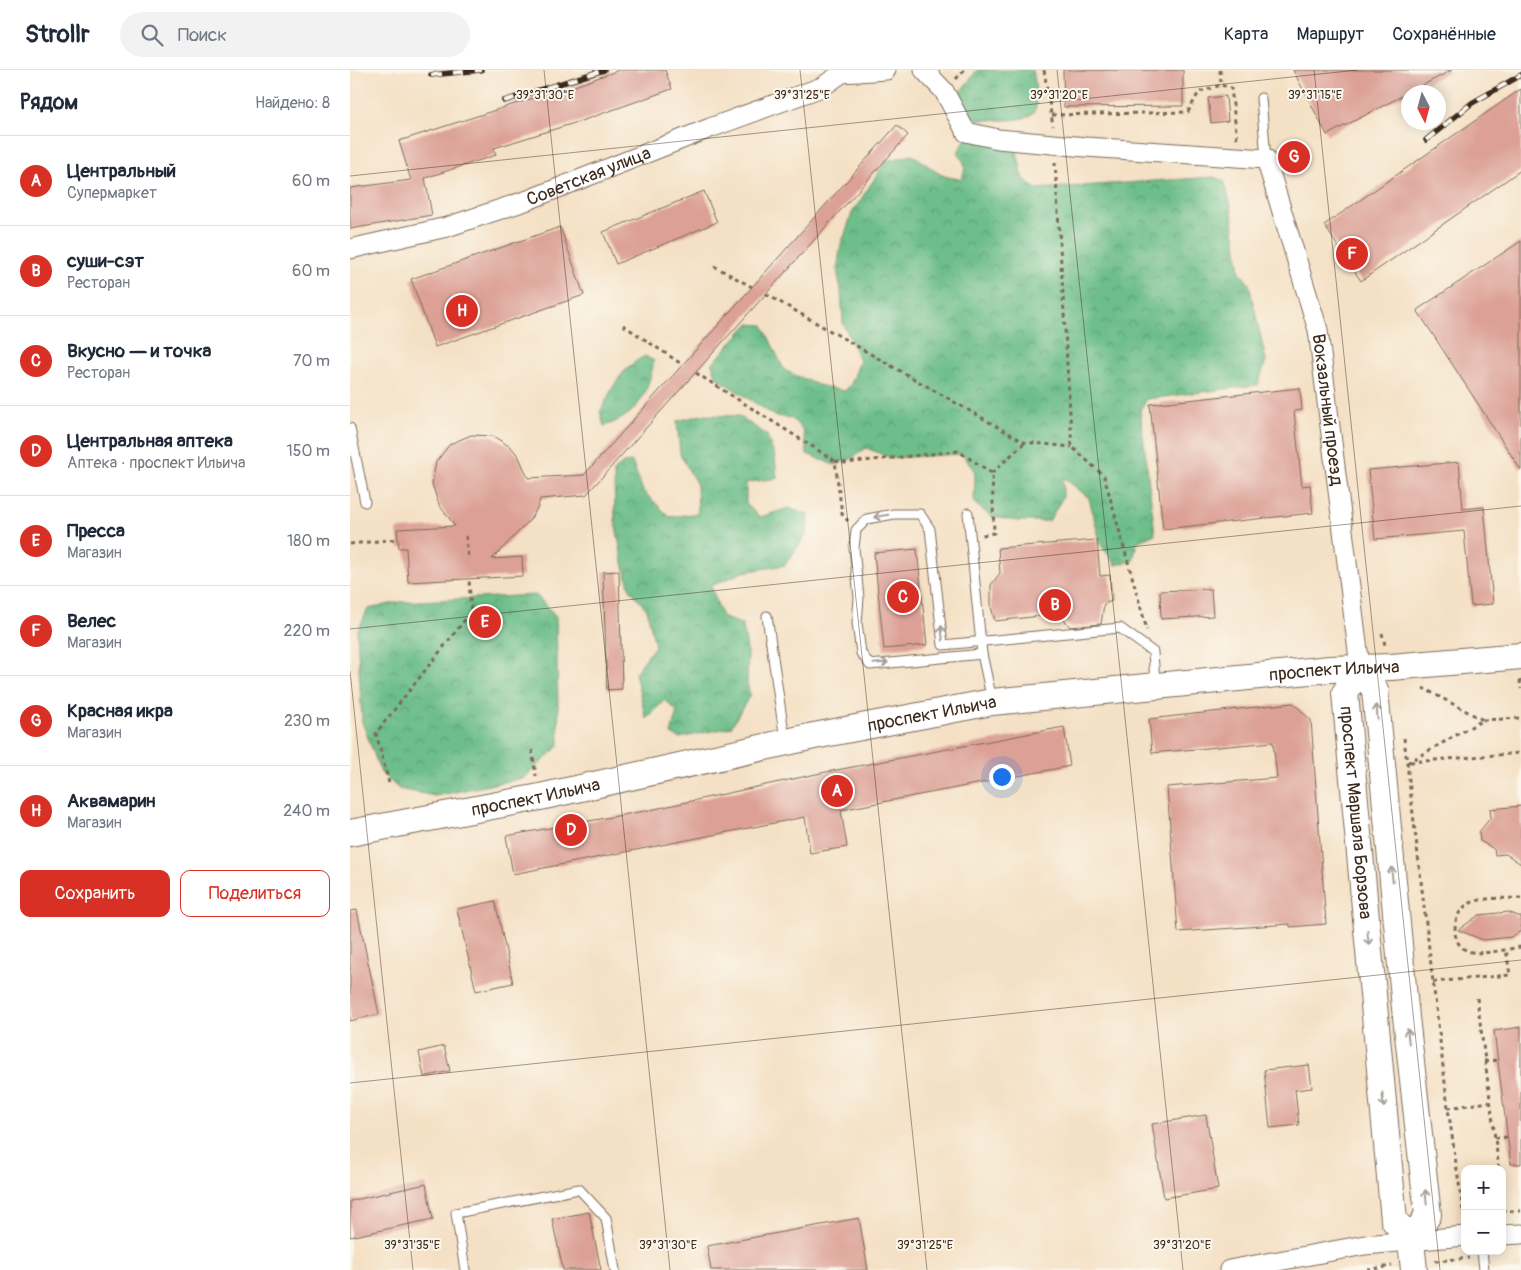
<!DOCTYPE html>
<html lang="ru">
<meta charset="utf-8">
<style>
:root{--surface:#fff;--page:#f2f2f3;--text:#1f2937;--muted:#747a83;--line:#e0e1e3;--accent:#d93025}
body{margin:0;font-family:Pangolin,sans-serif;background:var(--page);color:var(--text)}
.controls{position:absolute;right:15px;bottom:15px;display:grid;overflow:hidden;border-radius:10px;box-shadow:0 2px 12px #0003}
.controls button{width:45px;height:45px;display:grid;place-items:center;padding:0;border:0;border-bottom:1px solid var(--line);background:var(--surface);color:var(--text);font:25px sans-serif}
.compass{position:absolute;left:1051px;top:15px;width:45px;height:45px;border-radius:50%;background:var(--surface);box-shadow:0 2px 12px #0003;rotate:174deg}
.you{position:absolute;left:651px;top:706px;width:18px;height:18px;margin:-12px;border:4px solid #fff;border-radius:50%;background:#1a73e8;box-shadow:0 0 0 8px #1a73e833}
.badge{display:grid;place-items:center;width:32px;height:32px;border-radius:50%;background:var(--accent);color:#fff;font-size:16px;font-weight:700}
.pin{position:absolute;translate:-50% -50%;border:2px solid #fff;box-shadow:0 1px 5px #0006}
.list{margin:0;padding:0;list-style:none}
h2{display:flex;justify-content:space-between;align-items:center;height:65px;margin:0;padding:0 20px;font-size:21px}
h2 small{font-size:16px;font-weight:400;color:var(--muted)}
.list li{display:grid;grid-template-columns:32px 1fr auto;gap:15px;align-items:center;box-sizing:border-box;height:90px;padding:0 20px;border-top:1px solid var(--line)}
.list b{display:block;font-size:19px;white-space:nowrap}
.list p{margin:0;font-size:16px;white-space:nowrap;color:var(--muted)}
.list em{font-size:16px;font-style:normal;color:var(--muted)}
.actions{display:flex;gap:10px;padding:15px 20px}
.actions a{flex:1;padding:11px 0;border:1px solid var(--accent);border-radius:10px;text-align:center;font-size:18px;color:var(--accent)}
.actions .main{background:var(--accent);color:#fff}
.icon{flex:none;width:28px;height:28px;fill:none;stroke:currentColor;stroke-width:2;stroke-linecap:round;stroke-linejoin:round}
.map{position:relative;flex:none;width:1171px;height:1200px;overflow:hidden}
header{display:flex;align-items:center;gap:30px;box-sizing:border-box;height:70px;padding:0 25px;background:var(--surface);border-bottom:1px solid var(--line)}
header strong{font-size:24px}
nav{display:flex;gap:28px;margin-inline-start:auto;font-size:18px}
.search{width:350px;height:45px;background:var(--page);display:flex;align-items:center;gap:12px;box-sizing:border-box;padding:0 18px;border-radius:28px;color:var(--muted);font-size:19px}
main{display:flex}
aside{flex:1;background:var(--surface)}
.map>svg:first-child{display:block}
.forest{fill:url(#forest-crowns);stroke:#547454}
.building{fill:#dca096}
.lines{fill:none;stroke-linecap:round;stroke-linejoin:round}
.lane-casing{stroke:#7c6a58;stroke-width:11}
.street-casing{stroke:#7c6a58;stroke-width:21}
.secondary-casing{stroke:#7c6a58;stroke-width:28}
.path{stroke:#7c6a58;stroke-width:3;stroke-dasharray:4 4;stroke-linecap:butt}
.lane{stroke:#fff;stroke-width:9}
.street{stroke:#fff;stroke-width:19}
.secondary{stroke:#fff;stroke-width:26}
.rail-casing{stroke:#3b2a1e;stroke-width:5.5}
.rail{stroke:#fbf7ec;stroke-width:4;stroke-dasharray:11;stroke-linecap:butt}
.oneway{stroke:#a79f9a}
.ticks{fill:none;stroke:#3b2a1e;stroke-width:1;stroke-opacity:0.45}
.labels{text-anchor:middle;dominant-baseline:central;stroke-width:4;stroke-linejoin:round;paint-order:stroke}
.street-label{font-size:18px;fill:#3b2a1e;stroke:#fbf7ec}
.ticks-label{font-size:12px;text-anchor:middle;fill:#3b2a1e;stroke:#fbf7ec;stroke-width:4;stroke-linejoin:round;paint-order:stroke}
</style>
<header>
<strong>Strollr</strong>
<div class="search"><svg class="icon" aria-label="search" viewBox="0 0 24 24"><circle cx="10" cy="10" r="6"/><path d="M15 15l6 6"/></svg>Поиск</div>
<nav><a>Карта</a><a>Маршрут</a><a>Сохранённые</a></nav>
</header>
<main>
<aside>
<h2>Рядом<small>Найдено: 8</small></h2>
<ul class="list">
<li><span class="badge">A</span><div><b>Центральный</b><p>Супермаркет</p></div><em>60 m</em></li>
<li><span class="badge">B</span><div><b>суши-сэт</b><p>Ресторан</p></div><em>60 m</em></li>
<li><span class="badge">C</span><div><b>Вкусно — и точка</b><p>Ресторан</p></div><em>70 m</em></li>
<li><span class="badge">D</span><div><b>Центральная аптека</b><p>Аптека · проспект Ильича</p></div><em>150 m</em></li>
<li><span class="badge">E</span><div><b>Пресса</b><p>Магазин</p></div><em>180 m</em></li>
<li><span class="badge">F</span><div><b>Велес</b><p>Магазин</p></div><em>220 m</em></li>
<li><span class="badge">G</span><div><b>Красная икра</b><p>Магазин</p></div><em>230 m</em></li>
<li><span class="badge">H</span><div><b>Аквамарин</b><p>Магазин</p></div><em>240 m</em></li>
</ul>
<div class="actions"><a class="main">Сохранить</a><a>Поделиться</a></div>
</aside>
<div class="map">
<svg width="1171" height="1200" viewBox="0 0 1171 1200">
<defs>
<pattern id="forest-crowns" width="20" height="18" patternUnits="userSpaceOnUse" patternTransform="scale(1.25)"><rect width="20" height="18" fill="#6dbe8a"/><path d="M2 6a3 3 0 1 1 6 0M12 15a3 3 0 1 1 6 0" fill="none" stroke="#5b9b70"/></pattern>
</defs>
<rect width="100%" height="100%" fill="#fbf7ec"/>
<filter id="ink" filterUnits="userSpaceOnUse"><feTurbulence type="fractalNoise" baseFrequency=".02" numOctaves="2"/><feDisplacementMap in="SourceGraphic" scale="10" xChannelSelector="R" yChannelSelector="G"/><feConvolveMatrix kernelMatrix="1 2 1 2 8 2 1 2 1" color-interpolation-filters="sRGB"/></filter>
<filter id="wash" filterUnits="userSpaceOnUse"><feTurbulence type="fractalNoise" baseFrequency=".0096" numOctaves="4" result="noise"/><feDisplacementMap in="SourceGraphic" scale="20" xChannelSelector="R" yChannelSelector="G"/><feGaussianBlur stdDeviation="1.12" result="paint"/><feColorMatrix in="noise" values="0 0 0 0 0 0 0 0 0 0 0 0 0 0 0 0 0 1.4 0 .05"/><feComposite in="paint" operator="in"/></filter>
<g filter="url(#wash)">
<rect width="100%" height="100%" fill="#f4e0c4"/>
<!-- forest -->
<g class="forest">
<path d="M627,0H683C689,41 693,51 646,50C634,50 623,51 612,45L609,24Z"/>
<path d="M616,68L666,78L673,108L686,119L864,107L874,111L881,136L890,202L899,214L916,290L908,315L797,329L790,340L805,464L787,472L783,491L766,495L751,475L739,428L713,407V427L699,451H668L642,447L624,433L625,402L612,384L541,388L516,378L501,389L484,395L457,384L453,360L441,348L425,346L367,308L362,294L398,254L413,255L434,300L468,315L495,321L501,314L510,291L493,253L491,221L487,199L492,169L494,167L502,143L536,91L562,85C583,96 584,107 611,109C617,98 615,92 608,82Z"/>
<path d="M295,286L304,291C297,325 289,345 254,356L250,342C263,318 269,299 295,286Z"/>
<polygon points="351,345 389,346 417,365 425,387 427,408 396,413 396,434 410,447 439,438 458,445 456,465 435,495 393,502 361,516 372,547 393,555 398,586 397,613 400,625 381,657 329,668 321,664 327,641 315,630 296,649 285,603 305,576 297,540 280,519 272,489 265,450 264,401 273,393 282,392 293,421 320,447 348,443 347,415 330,384 327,351"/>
<polygon points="186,525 206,546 209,676 174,708 85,726 49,719 31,703 12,652 7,562 18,539 49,532"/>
</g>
<g id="blocks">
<!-- building -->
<g class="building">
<polygon points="269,0 315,0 322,19 234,50 144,78 146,85 75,108 82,145 0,159 0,118 61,110 49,71 202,22 203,24"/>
<polygon points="713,0 833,0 833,36 714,37"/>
<polygon points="943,0 1102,0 977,65"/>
<polygon points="1171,19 1171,100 1011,211 974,155"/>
<polygon points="876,26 878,51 861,53 858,28"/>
<polygon points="547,55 558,65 236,425 190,429 188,437 179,451 142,489 172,487 173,506 58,512 56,478 49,478 47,459 105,456 89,435 82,414 86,392 100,374 121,365 143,366 162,378 169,387 178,408 234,405"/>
<polygon points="354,121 367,152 266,194 253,162"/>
<polygon points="210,157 234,225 85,277 61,209"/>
<polygon points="1171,171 1171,400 1067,240"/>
<polygon points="950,318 952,340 944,341 952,416 960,415 963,443 813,459 800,334"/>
<polygon points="1109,392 1113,439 1134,437 1143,534 1121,536 1114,461 1025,469 1018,400"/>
<polygon points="747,470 750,506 760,505 762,531 754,534 751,554 720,557 709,544 645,551 641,537 641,515 650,503 648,478"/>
<polygon points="567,479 577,575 534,579 524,483"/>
<polygon points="269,501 272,619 257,620 253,502"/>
<polygon points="861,519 863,546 811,549 810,521"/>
<polygon points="943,633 961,650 976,854 940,857 940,854 828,862 817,717 927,708 923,672 802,683 799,649"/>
<polygon points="714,657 720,696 491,740 497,777 460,783 455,747 163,804 156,766 300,740 471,703"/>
<polygon points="1171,736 1171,794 1156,784 1145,785 1144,779 1130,771 1129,762 1141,747 1140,739"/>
<polygon points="145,831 163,913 126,921 107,839"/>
<polygon points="7,840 29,944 0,951 0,841"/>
<polygon points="1158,842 1171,847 1171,861 1161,867 1133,870 1108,860 1129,845"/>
<polygon points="1171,957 1171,1094 1161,1094 1144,961"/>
<polygon points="94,976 100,1001 74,1007 69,982"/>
<polygon points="959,995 962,1018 945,1020 949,1055 920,1058 914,1000"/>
<polygon points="856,1045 868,1119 814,1128 802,1054"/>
<polygon points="76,1114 83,1149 0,1167 0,1131"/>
<polygon points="239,1142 251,1200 213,1200 202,1149"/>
<polygon points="509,1148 518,1200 361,1200 357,1176"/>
</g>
</g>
</g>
<g filter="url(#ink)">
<use href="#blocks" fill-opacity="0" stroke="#7c6a58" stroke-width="1"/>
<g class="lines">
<defs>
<g id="lane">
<polyline points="911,28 916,89"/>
<polyline points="0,358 15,432"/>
<polyline points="618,443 632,584 642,630"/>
<polyline points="417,546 435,670"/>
<polyline points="632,584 520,595 511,583 507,553 509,528 504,478 506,460 517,449 544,444 570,444 580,459 593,575 770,558 803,582 805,613"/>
<polyline points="1132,1181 1134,1200"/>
<polyline points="115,1200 106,1143 229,1119 256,1148 265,1200"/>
</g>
<g id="street">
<path id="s1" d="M574,0L594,21L616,62L648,69L736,77L916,89L968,260L1010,597"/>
<path id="s2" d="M0,179L97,157L178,130L360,58L472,17L492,3L536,0"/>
<polyline points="1152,1165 1171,1164"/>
<polyline points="879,1200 1015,1175 1115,1166"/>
</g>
<g id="secondary">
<path id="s3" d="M1010,597L995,623L1044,1150L1061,1171L1064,1200"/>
<polyline points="1010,597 1025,620 1055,938 1078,1145 1061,1171"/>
<path id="s4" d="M0,763L190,727L464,666L642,632L980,599L1041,597L1171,586"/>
</g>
</defs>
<!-- lane casing -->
<use href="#lane" class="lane-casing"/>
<!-- street casing -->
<use href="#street" class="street-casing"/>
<!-- secondary casing -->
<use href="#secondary" class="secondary-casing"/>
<!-- path -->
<g class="path">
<polyline points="694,0 703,56"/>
<polyline points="870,0 871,15 881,18 887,69"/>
<polyline points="606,9 614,0"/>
<polyline points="702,45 838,42 849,22 871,15"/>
<polyline points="705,92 722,377 754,406 797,560"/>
<polyline points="364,196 402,217"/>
<polyline points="416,224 674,372 722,377"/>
<polyline points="273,255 333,295"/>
<polyline points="346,303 485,391 492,444 498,451"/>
<polyline points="485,391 495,393 608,381 642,403 644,463 632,465"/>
<polyline points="642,403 674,373"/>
<polyline points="116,466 118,490"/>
<polyline points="0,474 48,469"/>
<polyline points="1032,563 1035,575"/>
<polyline points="1170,610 1171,619"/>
<polyline points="1133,650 1171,648"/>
<polyline points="1054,668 1098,1038 1114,1148"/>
<polyline points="182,680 186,706"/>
<polyline points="1060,692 1171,683"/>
<polyline points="1057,693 1133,650 1073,618"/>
<polyline points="39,713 26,663 121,542 119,509"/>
<path d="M1171,828C1141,829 1104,823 1105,863C1106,871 1110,878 1118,881C1132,886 1156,879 1171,877"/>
<polyline points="1083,912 1160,905 1156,879"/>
<polyline points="1127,928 1149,1099"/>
<polyline points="1134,991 1148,990"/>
<polyline points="1098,1038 1139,1032"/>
<polyline points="1145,1068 1158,1067"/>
<polyline points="1152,1141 1171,1141"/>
<polyline points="1085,1191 1119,1188"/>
<polyline points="1017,1200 1042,1196"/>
</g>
<!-- lane -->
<use href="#lane" class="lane"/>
<!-- street -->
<use href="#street" class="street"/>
<!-- secondary -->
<use href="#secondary" class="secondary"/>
<defs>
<g id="rail">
<polyline points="81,5 131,0"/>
<polyline points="154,31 254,0"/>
<polyline points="1076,70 1122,33 1171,5"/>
</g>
</defs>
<!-- rail casing -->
<use href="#rail" class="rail-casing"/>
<!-- rail -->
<use href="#rail" class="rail"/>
</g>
<!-- one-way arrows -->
<defs><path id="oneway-shaft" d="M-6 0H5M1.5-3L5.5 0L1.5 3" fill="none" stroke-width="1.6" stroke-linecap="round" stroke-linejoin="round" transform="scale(1.25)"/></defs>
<g class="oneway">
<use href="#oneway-shaft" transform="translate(531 446) rotate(171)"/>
<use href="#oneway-shaft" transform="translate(592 563) rotate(-96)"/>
<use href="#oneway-shaft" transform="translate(531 593) rotate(-6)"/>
<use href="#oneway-shaft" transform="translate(1027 642) rotate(-95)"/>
<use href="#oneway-shaft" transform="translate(1042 804) rotate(-95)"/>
<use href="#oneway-shaft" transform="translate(1018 868) rotate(85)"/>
<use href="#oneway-shaft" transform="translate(1058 966) rotate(-96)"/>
<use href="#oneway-shaft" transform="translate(1033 1030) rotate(85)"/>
<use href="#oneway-shaft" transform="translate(1076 1127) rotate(-96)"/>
</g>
</g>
<!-- ticks -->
<path class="ticks" d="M194,0L320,1200M450,0L577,1200M707,0L833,1200M964,0L1090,1200M0,106L1008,0M0,559L1171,436M0,601L63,1200M0,1013L1171,890"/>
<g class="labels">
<!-- street labels -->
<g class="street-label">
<text stroke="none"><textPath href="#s2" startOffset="250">Советская улица</textPath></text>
<text stroke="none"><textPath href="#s1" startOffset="636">Вокзальный проезд</textPath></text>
<text stroke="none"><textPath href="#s4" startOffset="999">проспект Ильича</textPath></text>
<text stroke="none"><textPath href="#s4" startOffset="594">проспект Ильича</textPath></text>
<text stroke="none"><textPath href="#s4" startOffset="189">проспект Ильича</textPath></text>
<text stroke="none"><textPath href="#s3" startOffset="150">проспект Маршала Борзова</textPath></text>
</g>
</g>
<g class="ticks-label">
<text x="195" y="29">39°31'30"E</text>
<text x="452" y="29">39°31'25"E</text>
<text x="709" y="29">39°31'20"E</text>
<text x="965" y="29">39°31'15"E</text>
<text x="62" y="1179">39°31'35"E</text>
<text x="318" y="1179">39°31'30"E</text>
<text x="575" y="1179">39°31'25"E</text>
<text x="832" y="1179">39°31'20"E</text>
</g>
</svg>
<div class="controls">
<button>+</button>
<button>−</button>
</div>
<svg class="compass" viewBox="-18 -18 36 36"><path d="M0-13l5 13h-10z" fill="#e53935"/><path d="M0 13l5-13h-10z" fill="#747a83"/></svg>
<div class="you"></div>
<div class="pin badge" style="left:487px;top:721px">A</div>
<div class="pin badge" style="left:705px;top:535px">B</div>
<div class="pin badge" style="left:553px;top:527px">C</div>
<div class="pin badge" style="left:221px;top:760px">D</div>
<div class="pin badge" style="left:135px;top:552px">E</div>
<div class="pin badge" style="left:1002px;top:184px">F</div>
<div class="pin badge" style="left:944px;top:87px">G</div>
<div class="pin badge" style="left:112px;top:241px">H</div>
</div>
</main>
